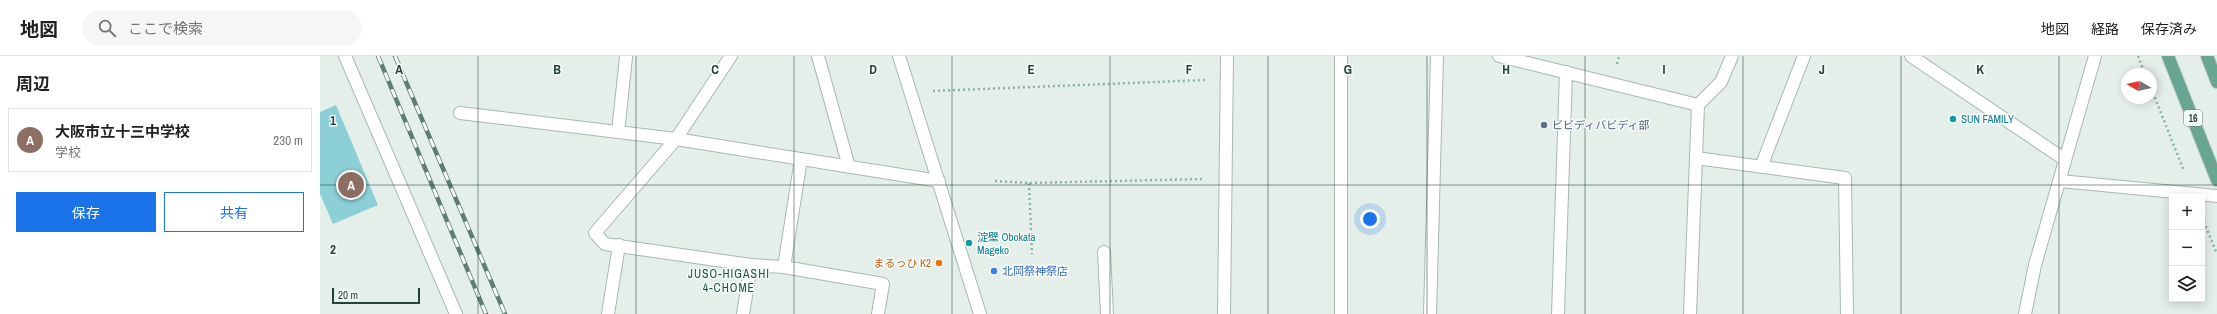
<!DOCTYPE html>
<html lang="ja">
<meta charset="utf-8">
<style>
:root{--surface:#fff;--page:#f6f6f6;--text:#202124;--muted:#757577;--line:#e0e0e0;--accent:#1a73e8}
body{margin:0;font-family:"Archivo Narrow","Noto Sans JP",sans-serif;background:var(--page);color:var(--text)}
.controls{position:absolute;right:12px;bottom:12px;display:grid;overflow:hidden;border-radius:0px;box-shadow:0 2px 10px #0003}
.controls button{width:36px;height:36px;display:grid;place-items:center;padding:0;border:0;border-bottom:1px solid var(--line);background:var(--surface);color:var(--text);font:20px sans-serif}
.compass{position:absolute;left:1801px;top:12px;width:36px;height:36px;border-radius:50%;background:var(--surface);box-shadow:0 2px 10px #0003;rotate:279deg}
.scale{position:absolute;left:12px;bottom:10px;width:88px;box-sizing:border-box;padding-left:4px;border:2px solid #234338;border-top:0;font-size:11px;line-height:14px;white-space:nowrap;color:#234338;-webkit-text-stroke:3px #f7fbf9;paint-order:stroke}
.you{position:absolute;left:1050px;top:163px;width:14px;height:14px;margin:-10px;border:3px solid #fff;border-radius:50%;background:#1a73e8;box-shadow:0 0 0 6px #1a73e833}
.badge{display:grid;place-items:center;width:26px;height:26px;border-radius:50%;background:var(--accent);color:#fff;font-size:13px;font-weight:700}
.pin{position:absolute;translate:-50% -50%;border:2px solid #fff;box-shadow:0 1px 4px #0006}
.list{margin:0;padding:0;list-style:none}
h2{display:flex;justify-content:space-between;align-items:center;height:52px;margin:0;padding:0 16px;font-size:17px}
h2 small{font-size:13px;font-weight:400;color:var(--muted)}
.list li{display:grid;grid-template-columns:26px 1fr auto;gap:12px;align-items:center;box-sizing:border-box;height:64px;margin:0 8px 8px;padding:0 8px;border:1px solid var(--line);border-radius:0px}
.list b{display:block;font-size:15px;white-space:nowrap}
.list p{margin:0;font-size:13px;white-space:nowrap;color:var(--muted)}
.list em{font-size:13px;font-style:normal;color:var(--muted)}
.actions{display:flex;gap:8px;padding:12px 16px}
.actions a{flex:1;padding:9px 0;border:1px solid var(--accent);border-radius:0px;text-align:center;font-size:14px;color:var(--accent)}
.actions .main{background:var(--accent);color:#fff}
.icon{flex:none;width:22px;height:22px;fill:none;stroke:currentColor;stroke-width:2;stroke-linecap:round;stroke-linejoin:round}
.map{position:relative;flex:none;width:1897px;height:258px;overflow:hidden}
header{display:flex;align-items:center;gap:24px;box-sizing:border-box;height:56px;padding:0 20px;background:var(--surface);border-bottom:1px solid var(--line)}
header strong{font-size:19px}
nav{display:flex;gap:22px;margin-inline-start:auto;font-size:14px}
.search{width:280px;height:36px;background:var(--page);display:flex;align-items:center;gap:10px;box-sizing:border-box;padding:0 14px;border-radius:22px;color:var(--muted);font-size:15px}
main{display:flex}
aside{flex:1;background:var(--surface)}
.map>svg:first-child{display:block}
.water{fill:#8ccfd6}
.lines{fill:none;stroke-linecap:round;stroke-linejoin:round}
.minor-casing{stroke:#a7b8b1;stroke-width:14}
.major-casing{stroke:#c1cac7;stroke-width:14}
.path{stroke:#85b4a2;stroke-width:2.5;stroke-dasharray:2 3;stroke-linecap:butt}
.minor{stroke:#fff;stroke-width:12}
.major{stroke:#68a693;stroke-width:12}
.rail-casing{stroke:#5e7e73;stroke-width:4.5}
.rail{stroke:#f7fbf9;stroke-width:3;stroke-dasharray:9;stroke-linecap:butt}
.grid{fill:none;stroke:#234338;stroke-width:1;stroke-opacity:0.55}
.culture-dot{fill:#0f9aa8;stroke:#f7fbf9;stroke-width:1.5}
.service-dot{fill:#5c6f8a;stroke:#f7fbf9;stroke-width:1.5}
.food-dot{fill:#e8710a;stroke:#f7fbf9;stroke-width:1.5}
.shop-dot{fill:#3f7fe0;stroke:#f7fbf9;stroke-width:1.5}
.labels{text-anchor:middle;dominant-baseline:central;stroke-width:3;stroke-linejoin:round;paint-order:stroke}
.shield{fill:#f7fbf9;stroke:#637a72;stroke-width:1}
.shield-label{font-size:10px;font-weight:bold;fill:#234338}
.culture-label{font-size:11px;fill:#0d838f;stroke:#f7fbf9;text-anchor:start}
.service-label{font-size:11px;fill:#4e5e75;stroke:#f7fbf9;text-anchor:start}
.food-label{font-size:11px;fill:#c56008;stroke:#f7fbf9;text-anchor:end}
.shop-label{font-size:11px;fill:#366cbe;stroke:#f7fbf9;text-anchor:start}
.neighbourhood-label{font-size:12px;letter-spacing:1px;fill:#1d5645;stroke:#f7fbf9}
.grid-label{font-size:13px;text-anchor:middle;font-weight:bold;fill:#234338;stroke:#f7fbf9;stroke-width:3;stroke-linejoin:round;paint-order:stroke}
</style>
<header>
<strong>地図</strong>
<div class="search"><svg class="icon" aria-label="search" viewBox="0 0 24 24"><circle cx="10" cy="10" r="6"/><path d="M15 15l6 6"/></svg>ここで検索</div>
<nav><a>地図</a><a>経路</a><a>保存済み</a></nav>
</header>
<main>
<aside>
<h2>周辺<small></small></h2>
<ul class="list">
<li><span class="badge" style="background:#8d6e63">A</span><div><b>大阪市立十三中学校</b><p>学校</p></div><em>230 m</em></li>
</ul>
<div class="actions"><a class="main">保存</a><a>共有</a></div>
</aside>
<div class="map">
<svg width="1897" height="258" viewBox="0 0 1897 258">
<rect width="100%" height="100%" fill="#e5efea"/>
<!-- water -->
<polygon class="water" points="16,49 58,149 13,168 0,138 0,56"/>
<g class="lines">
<defs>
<g id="minor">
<polyline points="25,0 136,258"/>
<polyline points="411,0 356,83 275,177 285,188 431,209 464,211 563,228 558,258"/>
<polyline points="498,0 529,111"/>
<polyline points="579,0 660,258"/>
<polyline points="1179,0 1378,49 1376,102 1525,122 1527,258"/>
<polyline points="1591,0 1744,103"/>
<polyline points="1378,49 1401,26 1412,0"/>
<polyline points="140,57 356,83 619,125"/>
<polyline points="298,76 306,1"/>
<polyline points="1441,111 1484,0"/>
<polyline points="1740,125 1897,140"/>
<polyline points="784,196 787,258"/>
<polyline points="464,211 481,103"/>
<polyline points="288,258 299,189"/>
<polyline points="423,258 431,209"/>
<polyline points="904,258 907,0"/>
<polyline points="1021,258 1021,0"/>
<polyline points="1110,258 1117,0"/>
<polyline points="1238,258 1246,16"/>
<polyline points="1370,258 1376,102"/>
<polyline points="1705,258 1715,209 1775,0"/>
</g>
<g id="major">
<polyline points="1848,0 1897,124"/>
<polyline points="1887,0 1897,26"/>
</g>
</defs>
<!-- minor casing -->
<use href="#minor" class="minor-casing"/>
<!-- major casing -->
<use href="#major" class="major-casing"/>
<!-- path -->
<g class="path">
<polyline points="1818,0 1825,18"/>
<polyline points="1297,8 1299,0"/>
<polyline points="1831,32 1864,115"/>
<polyline points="613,35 885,24"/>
<polyline points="675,125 709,127 884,123"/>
<polyline points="709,127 712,198"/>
<polyline points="1882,161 1897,198"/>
</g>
<!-- minor -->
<use href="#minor" class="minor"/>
<!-- major -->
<use href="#major" class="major"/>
<defs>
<g id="rail">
<polyline points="58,0 166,258"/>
<polyline points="75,0 185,258"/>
</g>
</defs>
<!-- rail casing -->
<use href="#rail" class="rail-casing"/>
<!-- rail -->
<use href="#rail" class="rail"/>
</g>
<!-- grid -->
<path class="grid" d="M158,0V258M316,0V258M474,0V258M632,0V258M790,0V258M948,0V258M1107,0V258M1265,0V258M1423,0V258M1581,0V258M1739,0V258M0,129H1897"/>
<!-- markers -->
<g class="culture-dot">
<circle cx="1633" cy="63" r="4"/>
<circle cx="649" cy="187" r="4"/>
</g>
<circle class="service-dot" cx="1224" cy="69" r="4"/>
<circle class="food-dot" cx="619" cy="207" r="4"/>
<circle class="shop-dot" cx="674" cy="215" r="4"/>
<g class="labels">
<!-- shield labels -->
<rect class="shield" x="1864" y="54" width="18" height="16" rx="3"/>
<g class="shield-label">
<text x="1873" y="62">16</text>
</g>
<!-- culture labels -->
<g class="culture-label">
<text x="1641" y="63">SUN FAMILY</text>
<text x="657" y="181">淀壁 Obokata<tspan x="657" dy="13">Mageko</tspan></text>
</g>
<!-- service labels -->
<g class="service-label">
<text x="1232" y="69">ビビディバビディ部</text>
</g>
<!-- food labels -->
<g class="food-label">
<text x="611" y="207">まるっひ K2</text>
</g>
<!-- shop labels -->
<g class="shop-label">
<text x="682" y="215">北岡祭神祭店</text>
</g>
<!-- neighbourhood labels -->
<g class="neighbourhood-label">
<text x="409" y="218">JUSO-HIGASHI<tspan x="409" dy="14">4-CHOME</tspan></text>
</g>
</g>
<g class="grid-label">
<text x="79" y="18">A</text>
<text x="237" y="18">B</text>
<text x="395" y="18">C</text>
<text x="553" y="18">D</text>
<text x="711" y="18">E</text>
<text x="869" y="18">F</text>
<text x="1028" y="18">G</text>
<text x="1186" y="18">H</text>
<text x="1344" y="18">I</text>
<text x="1502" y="18">J</text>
<text x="1660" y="18">K</text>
<text x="13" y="69">1</text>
<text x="13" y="198">2</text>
</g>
</svg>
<div class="controls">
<button>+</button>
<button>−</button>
<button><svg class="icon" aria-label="layers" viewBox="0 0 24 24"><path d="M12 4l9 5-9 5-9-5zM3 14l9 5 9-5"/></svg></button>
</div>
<svg class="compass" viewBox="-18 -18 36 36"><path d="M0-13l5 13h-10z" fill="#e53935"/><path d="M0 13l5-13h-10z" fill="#757577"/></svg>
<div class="scale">20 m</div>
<div class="you"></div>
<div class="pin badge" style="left:31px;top:129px;background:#8d6e63">A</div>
</div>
</main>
